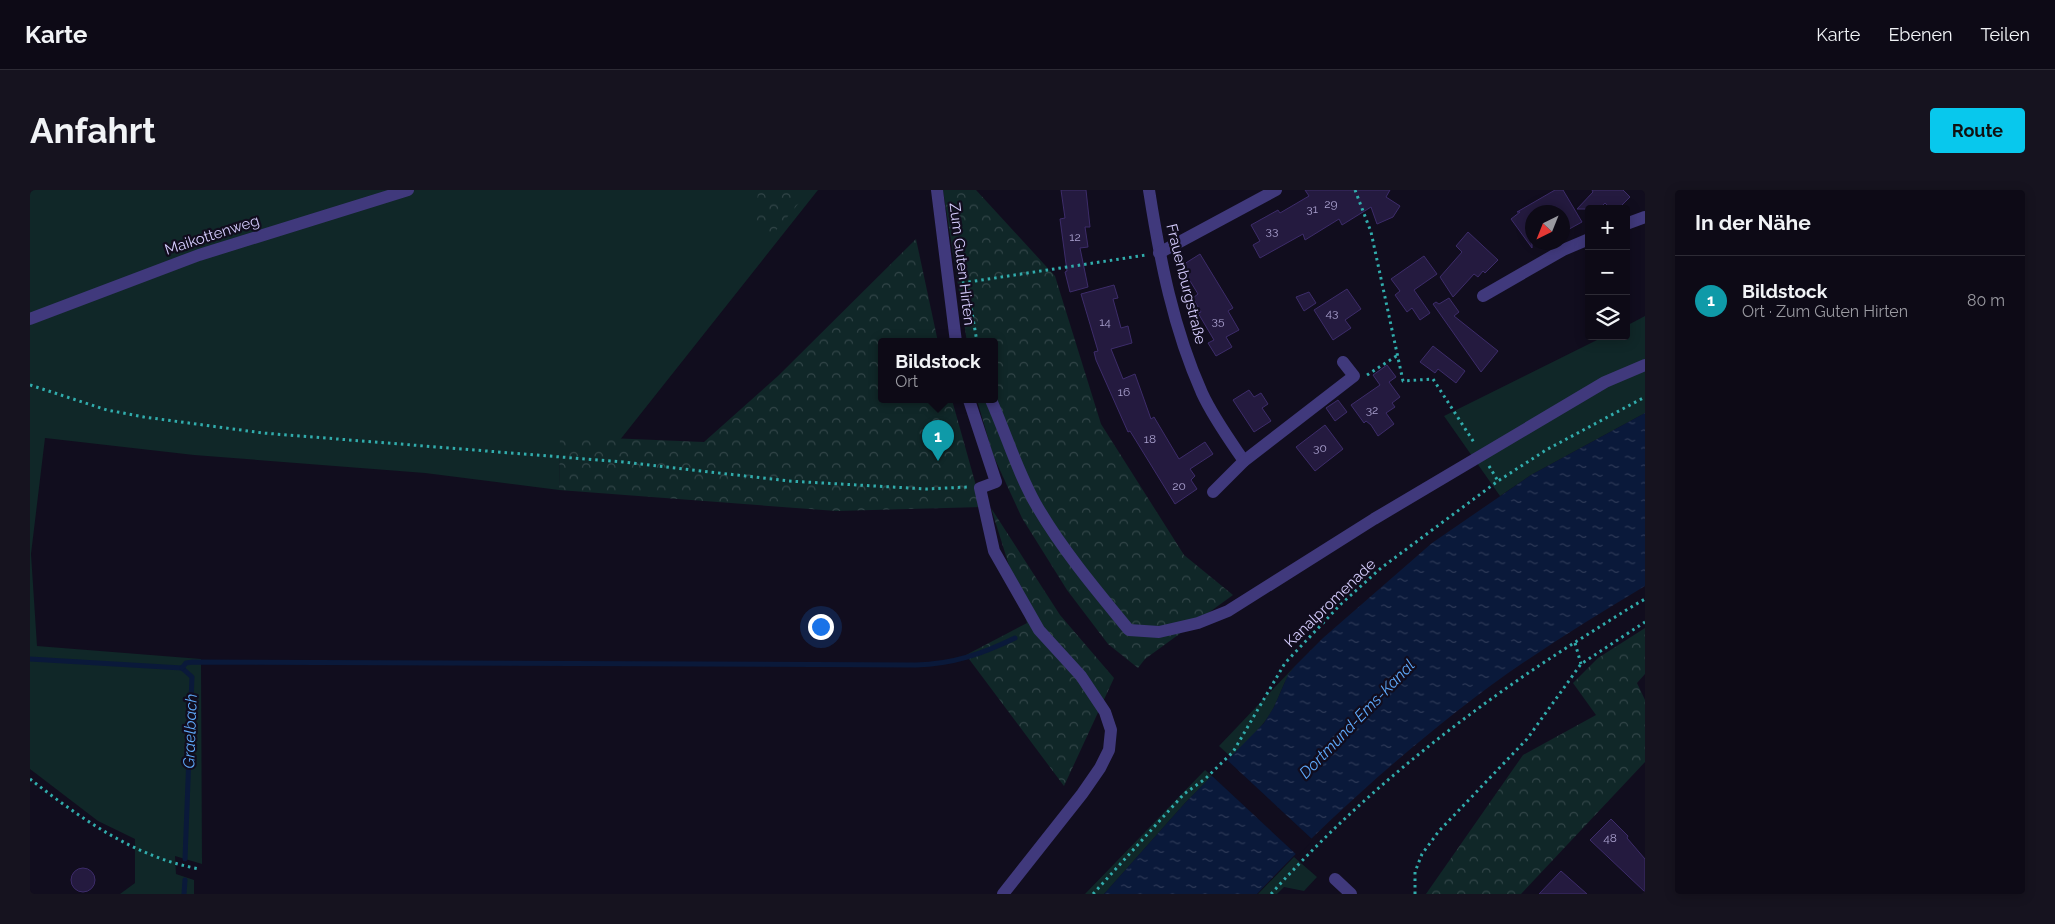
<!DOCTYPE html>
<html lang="de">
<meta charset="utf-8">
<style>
:root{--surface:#0d0a16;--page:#16131f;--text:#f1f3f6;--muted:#9a9aa1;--line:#2d2b35;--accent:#08c8ed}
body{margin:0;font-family:Raleway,sans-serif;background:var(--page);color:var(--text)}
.controls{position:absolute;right:15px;top:15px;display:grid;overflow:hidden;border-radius:5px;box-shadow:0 2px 12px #0003}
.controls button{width:45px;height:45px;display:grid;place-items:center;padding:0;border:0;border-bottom:1px solid var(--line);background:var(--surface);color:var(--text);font:25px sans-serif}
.compass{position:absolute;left:1495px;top:15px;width:45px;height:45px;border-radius:50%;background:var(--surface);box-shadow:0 2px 12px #0003;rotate:223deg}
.you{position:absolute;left:790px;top:436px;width:18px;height:18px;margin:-12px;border:4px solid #fff;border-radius:50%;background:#1a73e8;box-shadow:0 0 0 8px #1a73e833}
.badge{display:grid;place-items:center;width:32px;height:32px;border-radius:50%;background:var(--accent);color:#fff;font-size:16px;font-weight:700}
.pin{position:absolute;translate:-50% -41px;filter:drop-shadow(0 1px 2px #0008)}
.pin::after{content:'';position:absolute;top:26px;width:18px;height:15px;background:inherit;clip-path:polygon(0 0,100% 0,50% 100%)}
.popup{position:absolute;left:848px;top:148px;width:120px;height:65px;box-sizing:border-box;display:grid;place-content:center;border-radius:5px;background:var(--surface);filter:drop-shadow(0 1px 4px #0005);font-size:16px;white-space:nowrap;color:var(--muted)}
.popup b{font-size:19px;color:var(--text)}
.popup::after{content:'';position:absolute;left:50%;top:100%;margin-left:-10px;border:10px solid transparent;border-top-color:var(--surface)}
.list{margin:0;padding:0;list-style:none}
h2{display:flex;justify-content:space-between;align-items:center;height:65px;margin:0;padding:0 20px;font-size:21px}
h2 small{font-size:16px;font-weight:400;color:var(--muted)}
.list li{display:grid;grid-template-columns:32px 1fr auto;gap:15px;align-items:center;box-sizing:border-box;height:90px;padding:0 20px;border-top:1px solid var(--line)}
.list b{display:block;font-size:19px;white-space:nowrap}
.list p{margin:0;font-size:16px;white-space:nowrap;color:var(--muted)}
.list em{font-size:16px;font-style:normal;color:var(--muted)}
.icon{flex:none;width:28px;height:28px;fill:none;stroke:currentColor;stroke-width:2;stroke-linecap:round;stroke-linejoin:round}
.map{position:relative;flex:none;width:1615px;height:704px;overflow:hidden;border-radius:5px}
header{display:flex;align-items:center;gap:30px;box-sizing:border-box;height:70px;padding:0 25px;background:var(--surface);border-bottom:1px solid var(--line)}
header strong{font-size:24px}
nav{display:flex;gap:28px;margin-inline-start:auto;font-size:18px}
.intro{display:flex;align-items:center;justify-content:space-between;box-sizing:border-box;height:120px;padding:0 30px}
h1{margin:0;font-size:35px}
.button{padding:12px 22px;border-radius:5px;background:var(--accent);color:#111;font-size:18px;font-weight:700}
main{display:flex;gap:30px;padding:0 30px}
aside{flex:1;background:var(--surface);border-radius:5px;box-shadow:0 2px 12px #0003}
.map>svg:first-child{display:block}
.green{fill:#102728}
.forest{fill:url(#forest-crowns)}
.water{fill:url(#water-ripples)}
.pier{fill:#110d1e}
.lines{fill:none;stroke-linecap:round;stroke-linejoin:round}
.stream{stroke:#0a193a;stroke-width:5}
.building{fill:#241a3f;stroke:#3d2c6a}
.path{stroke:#31acac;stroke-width:3;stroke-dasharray:2.5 4;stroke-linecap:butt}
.minor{stroke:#40397c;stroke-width:12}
.labels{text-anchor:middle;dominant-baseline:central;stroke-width:4.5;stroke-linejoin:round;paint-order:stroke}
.number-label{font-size:12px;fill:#a9a0ce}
.street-label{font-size:15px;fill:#d5ccfd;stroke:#110d1e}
.water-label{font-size:16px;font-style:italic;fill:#5ea8f9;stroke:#110d1e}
</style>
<header>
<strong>Karte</strong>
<nav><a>Karte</a><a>Ebenen</a><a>Teilen</a></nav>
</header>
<div class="intro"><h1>Anfahrt</h1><a class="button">Route</a></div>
<main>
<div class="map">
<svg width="1615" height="704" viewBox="0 0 1615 704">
<defs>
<pattern id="forest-crowns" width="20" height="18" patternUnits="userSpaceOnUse" patternTransform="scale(1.25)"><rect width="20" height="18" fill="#102728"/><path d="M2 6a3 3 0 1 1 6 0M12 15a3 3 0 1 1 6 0" fill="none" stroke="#324548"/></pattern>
<pattern id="water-ripples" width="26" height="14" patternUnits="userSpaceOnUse" patternTransform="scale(1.25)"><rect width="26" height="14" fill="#0a193a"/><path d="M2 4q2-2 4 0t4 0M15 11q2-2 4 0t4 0" fill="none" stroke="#2d3957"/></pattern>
</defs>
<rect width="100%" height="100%" fill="#110d1e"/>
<!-- green -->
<g class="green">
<polygon points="0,0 788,0 578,265 530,261 529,300 395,283 164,265 15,248 1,364 7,456 171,469 172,674 145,666 146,684 164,690 164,704 90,704 105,693 105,649 68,631 0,579"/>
<polygon points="1615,126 1615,223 1501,285 1470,306 1414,226 1575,146 1596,146 1596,136"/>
<path d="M1265,476C1253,490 1250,508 1240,524C1230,540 1214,554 1201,567L1189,556Z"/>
<polygon points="1175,580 1182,586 1155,613 1074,704 1055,704"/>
<polygon points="1264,667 1287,687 1274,701 1254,697 1247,704 1228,704"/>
</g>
<!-- forest -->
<g class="forest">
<polygon points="728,0 780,0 743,44 725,42"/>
<polygon points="913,0 946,0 1025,86 1071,234 1154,365 1203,405 1115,469 1108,478 1078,454 1037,400 992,328 963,265 947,210 964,210 964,152 937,152"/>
<polygon points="886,49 908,152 852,152 852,210 922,210 952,317 806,321 529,300 530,246 674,252 748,186"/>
<polygon points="961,318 1030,425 1084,488 1034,596 936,465 997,433"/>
<polygon points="1615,438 1615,484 1607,493 1615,510 1615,572 1491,704 1396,704 1493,565 1566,525 1543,493 1568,468"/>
</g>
<!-- water -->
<path class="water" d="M1615,223V396C1550,435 1485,475 1426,522C1355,578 1289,638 1227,704H1074L1155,613L1234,533L1244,517L1258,485L1265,476L1293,448L1402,353L1501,285Z"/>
<!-- pier -->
<polygon class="pier" points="1196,569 1283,650 1268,666 1180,584"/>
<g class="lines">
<!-- stream -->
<g class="stream">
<polyline points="0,469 152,478 162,487 155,669"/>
<path d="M152,478L156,473L163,472L886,475C923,474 952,464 985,448"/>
<polyline points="154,704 155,690"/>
</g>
</g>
<!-- building -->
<g class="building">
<polygon points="1031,0 1056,0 1060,37 1055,37 1058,57 1050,58 1058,97 1040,102 1035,82 1037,81 1030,29 1035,28"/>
<polygon points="1275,0 1360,0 1356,7 1370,16 1363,27 1347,34 1341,17 1312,35 1309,29 1275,50 1273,44 1230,68 1223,55 1230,51 1221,35 1248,20 1250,23 1279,6"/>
<polygon points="1525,0 1533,0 1552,32 1532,43 1532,22 1502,22 1502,58 1481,29 1490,22 1487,22"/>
<polygon points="1562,0 1593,0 1600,7 1588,19 1581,19 1575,13 1569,19 1547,19 1563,2"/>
<polygon points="1438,42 1468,70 1455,83 1453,81 1448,87 1444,84 1423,107 1410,87 1432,62 1426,56"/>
<polygon points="1170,64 1203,118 1198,121 1209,140 1196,147 1202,157 1186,166 1178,153 1184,150 1168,123 1171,122 1163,108 1168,104 1151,76"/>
<polygon points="1394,66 1407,84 1384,100 1400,123 1390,130 1382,118 1377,122 1365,105 1370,101 1361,89"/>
<polygon points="1084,95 1088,108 1083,109 1091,138 1098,136 1102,153 1081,159 1093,189 1105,184 1121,229 1124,227 1149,269 1175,252 1183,264 1160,279 1165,286 1161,290 1167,299 1145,314 1100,241 1098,242 1066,170 1064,162 1068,161 1051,104"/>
<polygon points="1317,99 1331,119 1315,130 1321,138 1303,150 1284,120"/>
<polygon points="1279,102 1286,113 1274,121 1266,107"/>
<polygon points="1419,108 1429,122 1424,126 1468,161 1451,182 1403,114 1406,112 1409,114"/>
<polygon points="1403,156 1435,181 1426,193 1408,179 1405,183 1390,172"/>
<polygon points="1357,175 1366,187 1359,192 1370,207 1362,213 1365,217 1356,223 1364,234 1348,246 1341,235 1336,231 1334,233 1321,215 1350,195 1343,185"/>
<polygon points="1219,200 1224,207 1231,203 1238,214 1232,218 1241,231 1224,242 1203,210"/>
<polygon points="1308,210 1317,222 1305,231 1296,218"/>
<polygon points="1295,235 1313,259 1285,281 1266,257"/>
<polygon points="1581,629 1598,646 1597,648 1615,669 1615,702 1560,650"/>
<circle cx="53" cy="690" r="12"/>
<polygon points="1531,681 1557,704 1509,704"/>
</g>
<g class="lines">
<!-- path -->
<g class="path">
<polyline points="1325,0 1341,42 1373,191 1403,189 1445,254"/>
<polyline points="932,93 1116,65"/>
<polyline points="937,93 947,152"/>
<polyline points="1337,185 1368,165"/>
<polyline points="0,195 77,220 114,227 233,243 593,272 759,291 896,299 937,297"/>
<polyline points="1459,276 1468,291"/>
<polyline points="1545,453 1551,474"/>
<path d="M0,589C50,628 106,668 170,679"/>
<polyline points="1063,704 1154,604 1175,589 1203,562 1255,473 1311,414 1351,378 1468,291 1516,260 1615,207"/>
<path d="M1241,704C1330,605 1435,522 1547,451C1570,437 1592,422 1615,409"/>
<polyline points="1385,704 1385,682 1392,664 1409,641 1497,549 1551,474 1615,432"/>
</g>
<!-- minor -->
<g class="minor">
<polyline points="907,0 926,152"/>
<path d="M1119,0C1130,70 1143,138 1172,203C1183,227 1199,249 1214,271"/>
<polyline points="1596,34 1615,27"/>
<polyline points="1129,63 1246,0"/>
<polyline points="1453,106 1533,60 1559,49"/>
<polyline points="0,129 169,65 378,0"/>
<polyline points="939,210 966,292 950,298 964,361 1009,440 1051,486 1075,522 1081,540 1079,560 1070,578 1052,604 973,704"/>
<path d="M961,210C977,246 988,284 1008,318C1034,362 1067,401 1099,440L1129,442L1168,433L1198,421L1344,329L1575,192L1615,175"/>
<polyline points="1183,302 1214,271 1324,186 1313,172"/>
<polyline points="1305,689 1321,704"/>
</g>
</g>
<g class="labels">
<!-- number labels -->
<g class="number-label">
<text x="1301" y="14">29</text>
<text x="1282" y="19">31</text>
<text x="1242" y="41">33</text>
<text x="1045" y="47">12</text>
<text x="1302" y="123">43</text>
<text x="1188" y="131">35</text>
<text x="1075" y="132">14</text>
<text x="1094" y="202">16</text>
<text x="1342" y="220">32</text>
<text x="1120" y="249">18</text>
<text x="1290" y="258">30</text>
<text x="1149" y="296">20</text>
<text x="1580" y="648">48</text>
</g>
<!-- street labels -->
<g class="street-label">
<text transform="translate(182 45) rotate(-18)">Maikottenweg</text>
<text transform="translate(932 74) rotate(83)">Zum Guten Hirten</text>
<text transform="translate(1156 94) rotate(76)">Frauenburgstraße</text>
<text transform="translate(1300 413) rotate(-44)">Kanalpromenade</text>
</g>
<!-- water labels -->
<g class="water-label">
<text transform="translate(1327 529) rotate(-46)">Dortmund-Ems-Kanal</text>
<text transform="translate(160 541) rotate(-88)">Graelbach</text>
</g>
</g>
</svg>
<div class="controls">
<button>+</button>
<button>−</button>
<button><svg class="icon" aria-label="layers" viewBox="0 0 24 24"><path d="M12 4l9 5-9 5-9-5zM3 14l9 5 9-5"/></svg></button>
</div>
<svg class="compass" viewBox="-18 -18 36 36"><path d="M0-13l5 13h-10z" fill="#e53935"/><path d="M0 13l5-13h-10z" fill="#9a9aa1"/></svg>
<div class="you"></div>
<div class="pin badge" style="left:908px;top:271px;background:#0f9aa8">1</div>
<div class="popup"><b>Bildstock</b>Ort</div>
</div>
<aside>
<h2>In der Nähe<small></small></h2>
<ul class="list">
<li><span class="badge" style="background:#0f9aa8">1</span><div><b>Bildstock</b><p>Ort · Zum Guten Hirten</p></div><em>80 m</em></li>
</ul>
</aside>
</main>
